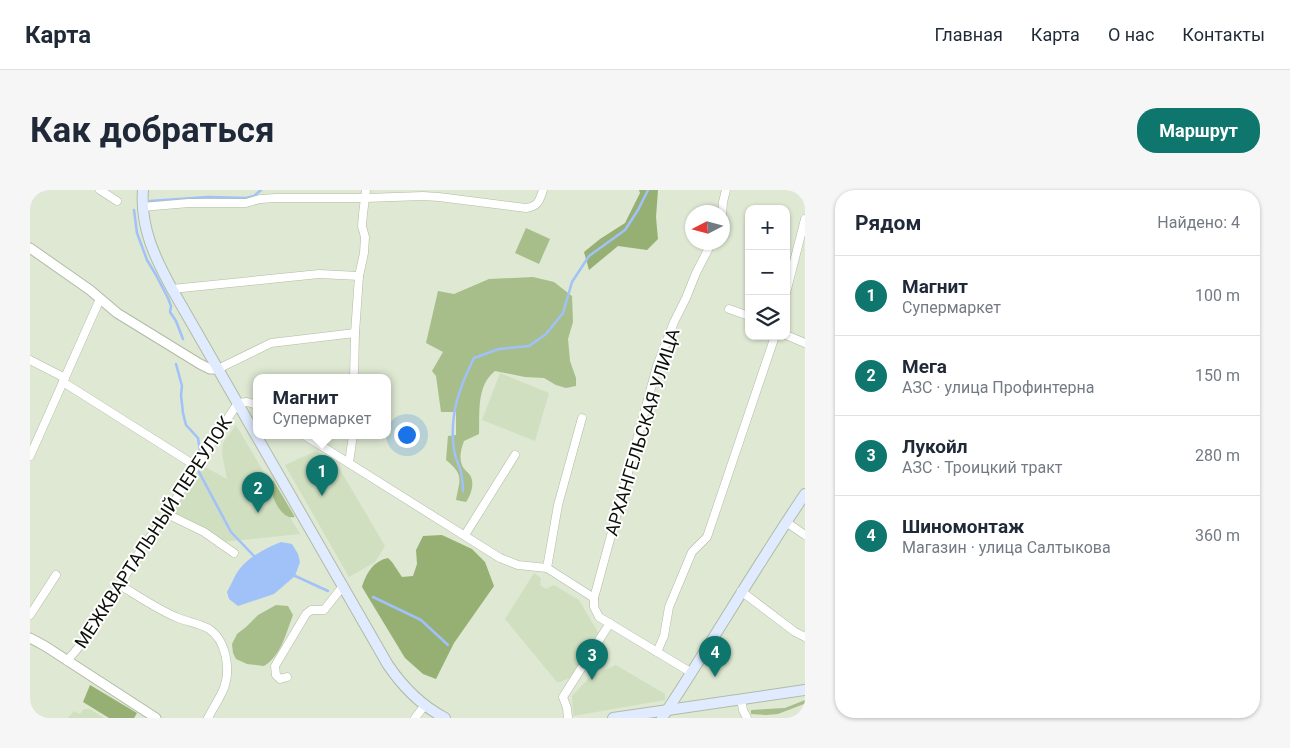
<!DOCTYPE html>
<html lang="ru">
<meta charset="utf-8">
<style>
:root{--surface:#fff;--page:#f6f6f7;--text:#1f2937;--muted:#747a83;--line:#e0e1e3;--accent:#0f766e}
body{margin:0;font-family:Roboto,sans-serif;background:var(--page);color:var(--text)}
.controls{position:absolute;right:15px;top:15px;display:grid;overflow:hidden;border-radius:10px;box-shadow:0 1px 4px #0004}
.controls button{width:45px;height:45px;display:grid;place-items:center;padding:0;border:0;border-bottom:1px solid var(--line);background:var(--surface);color:var(--text);font:25px sans-serif}
.compass{position:absolute;left:655px;top:15px;width:45px;height:45px;border-radius:50%;background:var(--surface);box-shadow:0 1px 4px #0004;rotate:264deg}
.you{position:absolute;left:376px;top:244px;width:18px;height:18px;margin:-12px;border:4px solid #fff;border-radius:50%;background:#1a73e8;box-shadow:0 0 0 8px #1a73e833}
.badge{display:grid;place-items:center;width:32px;height:32px;border-radius:50%;background:var(--accent);color:#fff;font-size:16px;font-weight:700}
.pin{position:absolute;translate:-50% -41px;filter:drop-shadow(0 1px 2px #0008)}
.pin::after{content:'';position:absolute;top:26px;width:18px;height:15px;background:inherit;clip-path:polygon(0 0,100% 0,50% 100%)}
.popup{position:absolute;left:223px;top:184px;width:138px;height:65px;box-sizing:border-box;display:grid;place-content:center;border-radius:10px;background:var(--surface);filter:drop-shadow(0 1px 4px #0005);font-size:16px;white-space:nowrap;color:var(--muted)}
.popup b{font-size:19px;color:var(--text)}
.popup::after{content:'';position:absolute;left:50%;top:100%;margin-left:-10px;border:10px solid transparent;border-top-color:var(--surface)}
.list{margin:0;padding:0;list-style:none}
h2{display:flex;justify-content:space-between;align-items:center;height:65px;margin:0;padding:0 20px;font-size:21px}
h2 small{font-size:16px;font-weight:400;color:var(--muted)}
.list li{display:grid;grid-template-columns:32px 1fr auto;gap:15px;align-items:center;box-sizing:border-box;height:80px;padding:0 20px;border-top:1px solid var(--line)}
.list b{display:block;font-size:19px;white-space:nowrap}
.list p{margin:0;font-size:16px;white-space:nowrap;color:var(--muted)}
.list em{font-size:16px;font-style:normal;color:var(--muted)}
.icon{flex:none;width:28px;height:28px;fill:none;stroke:currentColor;stroke-width:2;stroke-linecap:round;stroke-linejoin:round}
.map{position:relative;flex:none;width:775px;height:528px;overflow:hidden;border-radius:20px}
header{display:flex;align-items:center;gap:30px;box-sizing:border-box;height:70px;padding:0 25px;background:var(--surface);border-bottom:1px solid var(--line)}
header strong{font-size:24px}
nav{display:flex;gap:28px;margin-inline-start:auto;font-size:18px}
.intro{display:flex;align-items:center;justify-content:space-between;box-sizing:border-box;height:120px;padding:0 30px}
h1{margin:0;font-size:35px}
.button{padding:12px 22px;border-radius:20px;background:var(--accent);color:#fff;font-size:18px;font-weight:700}
main{display:flex;gap:30px;padding:0 30px}
aside{flex:1;background:var(--surface);border-radius:20px;box-shadow:0 1px 4px #0004}
.map>svg:first-child{display:block}
.built{fill:#d1dfc1}
.green{fill:#a7be8b}
.forest{fill:#96b074}
.water{fill:#a1c1f9}
.lines{fill:none;stroke-linecap:round;stroke-linejoin:round}
.stream{stroke:#a1c1f9;stroke-width:2.5}
.minor-casing{stroke:#b1bba6;stroke-width:9}
.tertiary-casing{stroke:#b1bba6;stroke-width:11}
.secondary-casing{stroke:#b1bba6;stroke-width:12}
.minor{stroke:#fff;stroke-width:8}
.tertiary{stroke:#fff;stroke-width:9}
.secondary{stroke:#e0ebff;stroke-width:10}
.labels{text-anchor:middle;dominant-baseline:central;stroke-width:4;stroke-linejoin:round;paint-order:stroke}
.street-label{font-size:18px;fill:#0c1008;stroke:#fff}
</style>
<header>
<strong>Карта</strong>
<nav><a>Главная</a><a>Карта</a><a>О нас</a><a>Контакты</a></nav>
</header>
<div class="intro"><h1>Как добраться</h1><a class="button">Маршрут</a></div>
<main>
<div class="map">
<svg width="775" height="528" viewBox="0 0 775 528">
<rect width="100%" height="100%" fill="#dee8d2"/>
<!-- built -->
<g class="built">
<polygon points="470,183 519,203 505,251 452,230"/>
<polygon points="206,235 270,344 192,352 143,324 173,276 197,289 192,264 193,253"/>
<polygon points="286,261 305,271 355,356 345,372 319,387 255,275"/>
<polygon points="504,383 511,388 510,395 516,399 524,395 549,410 569,444 540,488 530,492 527,492 475,429"/>
<polygon points="586,475 635,504 635,510 543,526 542,506 561,486"/>
<polygon points="54,519 60,519 74,528 38,528 44,521 50,524"/>
</g>
<!-- green -->
<g class="green">
<polygon points="496,38 520,49 509,74 485,63"/>
<path d="M503,87L524,92L542,106L543,132L538,149L540,171L546,188V196L536,198L526,195L514,188L495,187L465,181C446,196 450,223 449,244L434,251C431,259 429,267 432,275C434,280 437,281 440,285C445,293 441,305 436,312L426,310C430,288 434,285 416,270L418,246L426,245V222H411L406,186L402,181L413,162L396,153L408,101L424,104L459,89Z"/>
<path d="M243,290L265,327C262,327 260,328 257,326C247,321 238,300 243,290Z"/>
<path d="M246,415L258,416L263,425C256,443 251,466 234,476L217,474L206,469L203,463L202,454L207,444L216,437L228,425Z"/>
<polygon points="775,510 775,515 774,514 748,524 736,525 721,524 721,520 755,518"/>
</g>
<!-- forest -->
<g class="forest">
<polygon points="609,0 628,0 626,27 628,49 617,60 588,56 559,80 554,62 570,49 595,33 610,3"/>
<path d="M412,345L442,359L455,372L464,396L424,453L406,489L393,484L375,468L332,397C336,384 343,371 358,368L362,372L372,387L383,386L387,374L386,360L393,346Z"/>
<polygon points="60,495 107,523 104,528 79,528 53,512"/>
</g>
<!-- water -->
<path class="water" d="M251,352L262,354L268,364L270,372L265,386L244,404L208,416L199,409L197,402C201,395 204,387 208,381C218,367 236,358 251,352Z"/>
<g class="lines">
<!-- stream -->
<g class="stream">
<polyline points="120,11 178,7 216,8 224,6 231,0"/>
<polyline points="104,20 107,43 117,70 126,85 138,108 141,116 140,122 146,131 153,149"/>
<polyline points="146,174 152,196 151,205 153,223 156,235 168,248 170,261"/>
<polyline points="169,282 201,342 224,366 226,368"/>
<path d="M433,301C433,295 432,288 431,282C429,275 425,268 424,260C419,226 429,198 444,168L469,159L499,156L516,144L533,123L542,92L559,66L595,40L608,20L618,0"/>
<polyline points="263,385 298,401"/>
<polyline points="343,407 391,430 418,455"/>
</g>
<defs>
<g id="minor">
<polyline points="70,0 87,11"/>
<path d="M112,17L159,13H216L230,9L246,8H335L393,6L409,7L496,18C509,16 509,11 513,0"/>
<polyline points="692,26 693,12 696,0"/>
<polyline points="142,99 289,84 329,86"/>
<polyline points="756,103 775,29"/>
<polyline points="699,119 719,126"/>
<polyline points="756,145 775,153"/>
<polyline points="0,170 35,188"/>
<polyline points="188,179 241,153 325,143"/>
<polyline points="324,187 325,143 329,86 334,63 335,47 332,36 333,24 336,0"/>
<polyline points="33,192 166,276"/>
<polyline points="274,245 470,368 488,375 517,378 564,408 564,417 569,427 662,483"/>
<polyline points="0,266 70,109"/>
<polyline points="319,273 323,245"/>
<polyline points="137,324 174,342 204,363"/>
<polyline points="756,332 775,345"/>
<polyline points="435,345 485,265"/>
<polyline points="517,378 528,315 552,228"/>
<path d="M90,395C108,406 127,419 146,427C157,432 169,433 179,439C196,450 201,479 194,498C190,508 183,518 178,528"/>
<polyline points="711,401 765,442 775,447"/>
<polyline points="564,408 627,176 644,132 656,108 666,83 682,52"/>
<polyline points="0,425 26,385"/>
<polyline points="627,462 634,446 639,417 662,362 677,347 745,146"/>
<polyline points="37,471 53,452 90,395 112,358 137,324 166,276 208,213 217,212 227,215"/>
<polyline points="257,487 250,489 246,485 245,476 276,424 281,420 294,420 313,396"/>
<polyline points="711,509 713,520 717,528"/>
<polyline points="385,528 395,515"/>
<polyline points="538,528 537,518 533,507 580,433"/>
</g>
<g id="tertiary">
<polyline points="0,58 60,100 87,123 170,174 180,179 188,179"/>
<polyline points="0,448 15,456 126,528"/>
</g>
<g id="secondary">
<path d="M113,0C110,37 125,68 142,99L358,475C373,497 392,516 415,528"/>
<polyline points="583,528 775,500"/>
<path d="M632,528C681,454 725,378 775,304"/>
</g>
</defs>
<!-- minor casing -->
<use href="#minor" class="minor-casing"/>
<!-- tertiary casing -->
<use href="#tertiary" class="tertiary-casing"/>
<!-- secondary casing -->
<use href="#secondary" class="secondary-casing"/>
<!-- minor -->
<use href="#minor" class="minor"/>
<!-- tertiary -->
<use href="#tertiary" class="tertiary"/>
<!-- secondary -->
<use href="#secondary" class="secondary"/>
</g>
<g class="labels">
<!-- street labels -->
<g class="street-label">
<text transform="translate(612 242) rotate(-73)">АРХАНГЕЛЬСКАЯ УЛИЦА</text>
<text transform="translate(123 342) rotate(-57)">МЕЖКВАРТАЛЬНЫЙ ПЕРЕУЛОК</text>
</g>
</g>
</svg>
<div class="controls">
<button>+</button>
<button>−</button>
<button><svg class="icon" aria-label="layers" viewBox="0 0 24 24"><path d="M12 4l9 5-9 5-9-5zM3 14l9 5 9-5"/></svg></button>
</div>
<svg class="compass" viewBox="-18 -18 36 36"><path d="M0-13l5 13h-10z" fill="#e53935"/><path d="M0 13l5-13h-10z" fill="#747a83"/></svg>
<div class="you"></div>
<div class="pin badge" style="left:292px;top:306px">1</div>
<div class="popup"><b>Магнит</b>Супермаркет</div>
<div class="pin badge" style="left:228px;top:323px">2</div>
<div class="pin badge" style="left:562px;top:490px">3</div>
<div class="pin badge" style="left:685px;top:487px">4</div>
</div>
<aside>
<h2>Рядом<small>Найдено: 4</small></h2>
<ul class="list">
<li><span class="badge">1</span><div><b>Магнит</b><p>Супермаркет</p></div><em>100 m</em></li>
<li><span class="badge">2</span><div><b>Мега</b><p>АЗС · улица Профинтерна</p></div><em>150 m</em></li>
<li><span class="badge">3</span><div><b>Лукойл</b><p>АЗС · Троицкий тракт</p></div><em>280 m</em></li>
<li><span class="badge">4</span><div><b>Шиномонтаж</b><p>Магазин · улица Салтыкова</p></div><em>360 m</em></li>
</ul>
</aside>
</main>
